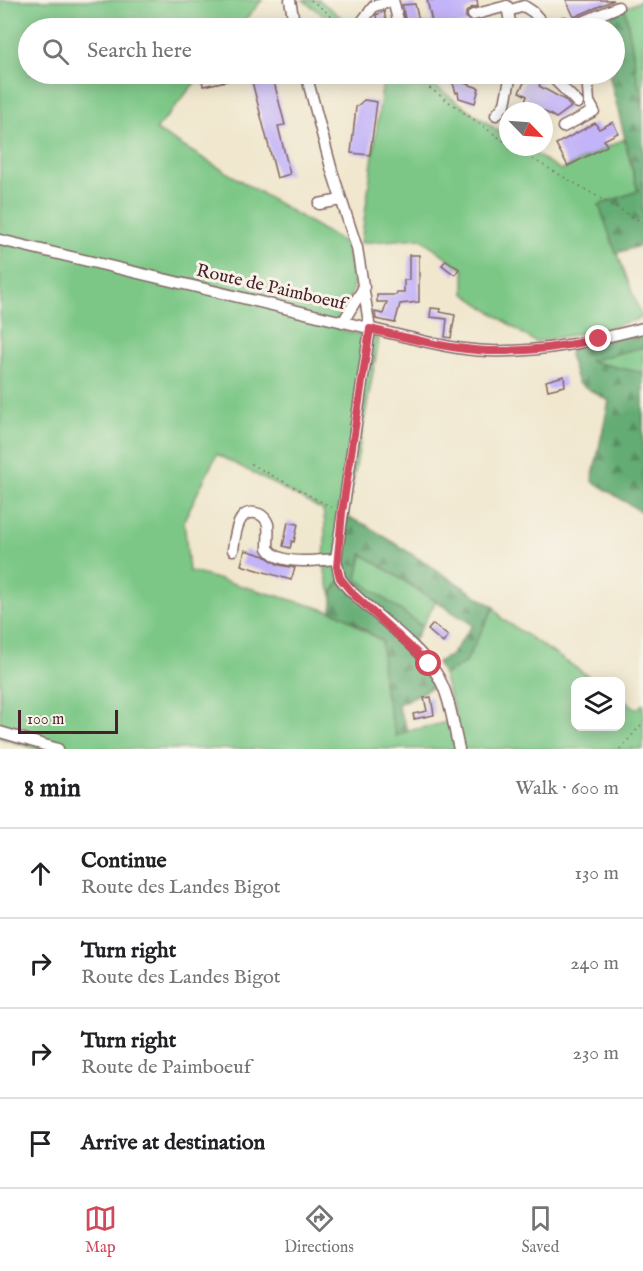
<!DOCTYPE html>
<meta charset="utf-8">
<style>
:root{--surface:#fff;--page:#f6f6f6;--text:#202124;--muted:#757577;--line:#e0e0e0;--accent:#d1495b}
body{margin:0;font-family:"IM FELL English",serif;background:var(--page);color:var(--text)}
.controls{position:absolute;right:18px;bottom:18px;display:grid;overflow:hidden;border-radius:12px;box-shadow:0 3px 15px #0003}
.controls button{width:54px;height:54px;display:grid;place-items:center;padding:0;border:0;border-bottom:2px solid var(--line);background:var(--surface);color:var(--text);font:30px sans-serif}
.compass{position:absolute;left:499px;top:102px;width:54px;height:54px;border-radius:50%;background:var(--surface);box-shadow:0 3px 15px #0003;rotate:115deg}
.scale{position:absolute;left:18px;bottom:15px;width:100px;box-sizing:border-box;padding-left:6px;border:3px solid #4a1f2b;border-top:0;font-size:16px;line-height:21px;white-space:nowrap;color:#4a1f2b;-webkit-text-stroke:4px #f7f3e8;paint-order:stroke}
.stop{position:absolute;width:18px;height:18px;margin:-14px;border:4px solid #d1495b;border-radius:50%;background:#fff}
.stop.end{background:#d1495b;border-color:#fff;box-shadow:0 2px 6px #0008}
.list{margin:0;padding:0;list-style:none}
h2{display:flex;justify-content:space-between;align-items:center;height:78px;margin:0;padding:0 24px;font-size:26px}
h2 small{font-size:20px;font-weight:400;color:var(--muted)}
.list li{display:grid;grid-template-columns:39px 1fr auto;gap:18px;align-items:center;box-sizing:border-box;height:90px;padding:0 24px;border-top:2px solid var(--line)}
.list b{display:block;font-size:22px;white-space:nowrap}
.list p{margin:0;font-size:20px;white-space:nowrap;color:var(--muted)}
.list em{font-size:20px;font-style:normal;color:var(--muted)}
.icon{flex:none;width:33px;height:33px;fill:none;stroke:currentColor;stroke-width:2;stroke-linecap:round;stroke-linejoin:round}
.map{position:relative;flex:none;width:643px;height:749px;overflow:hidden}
.search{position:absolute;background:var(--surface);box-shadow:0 3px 15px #0003;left:18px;right:18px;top:18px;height:66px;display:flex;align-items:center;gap:15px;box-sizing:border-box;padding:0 21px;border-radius:33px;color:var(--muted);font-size:22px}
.sheet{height:438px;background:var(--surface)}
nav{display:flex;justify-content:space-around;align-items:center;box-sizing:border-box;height:84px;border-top:2px solid var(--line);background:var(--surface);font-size:16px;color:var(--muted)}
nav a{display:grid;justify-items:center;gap:3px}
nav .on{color:var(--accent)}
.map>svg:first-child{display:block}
.green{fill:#7bc786;stroke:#627358;stroke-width:1.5}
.forest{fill:url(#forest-firs);stroke:#57664f;stroke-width:1.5}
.building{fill:#c3b3f8}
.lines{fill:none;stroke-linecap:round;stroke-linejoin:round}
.minor-casing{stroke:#846564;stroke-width:13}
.path{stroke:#846564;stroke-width:1.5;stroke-dasharray:1.5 4.5;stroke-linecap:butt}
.minor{stroke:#fff;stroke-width:10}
.route{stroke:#d1495b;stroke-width:8}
.labels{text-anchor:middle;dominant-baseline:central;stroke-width:6;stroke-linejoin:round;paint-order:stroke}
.street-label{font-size:18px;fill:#4a1f2b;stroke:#f7f3e8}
</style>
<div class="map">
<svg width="643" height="749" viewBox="0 0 643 749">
<defs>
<pattern id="forest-firs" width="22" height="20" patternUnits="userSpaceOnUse" patternTransform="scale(1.5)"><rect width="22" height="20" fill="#64ac73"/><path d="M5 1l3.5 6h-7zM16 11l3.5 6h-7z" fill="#548b5f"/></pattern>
</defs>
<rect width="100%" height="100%" fill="#f7f3e8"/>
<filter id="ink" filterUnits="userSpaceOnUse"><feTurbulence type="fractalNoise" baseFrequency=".0167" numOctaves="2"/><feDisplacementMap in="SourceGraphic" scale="12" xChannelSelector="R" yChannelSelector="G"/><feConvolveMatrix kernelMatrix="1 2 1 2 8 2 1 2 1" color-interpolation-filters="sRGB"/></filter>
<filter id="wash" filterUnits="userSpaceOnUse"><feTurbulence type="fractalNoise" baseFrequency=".008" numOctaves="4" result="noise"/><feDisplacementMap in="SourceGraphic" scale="24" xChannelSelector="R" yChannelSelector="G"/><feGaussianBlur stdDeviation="1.35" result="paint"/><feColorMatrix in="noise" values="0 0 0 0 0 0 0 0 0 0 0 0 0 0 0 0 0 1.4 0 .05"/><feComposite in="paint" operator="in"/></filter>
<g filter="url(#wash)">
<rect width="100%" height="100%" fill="#f0e7ce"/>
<!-- green -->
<g class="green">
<path d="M0,0H262L238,28H28V74H202L156,130L346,244L354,284L350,299L339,309L338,329L379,339L348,509L343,575L332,594C317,563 330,540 323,510L217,454L184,520L189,571L344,615L358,627L382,641L383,683L396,736L408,731L457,720L443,675L465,663L494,607L502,619L596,681L576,682V726H620L621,698L637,709L643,704V749H37L0,738Z"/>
<polygon points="303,0 319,0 355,28 340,28"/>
<polygon points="643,0 643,110 625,8"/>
<polygon points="384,74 418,74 508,138 508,147 523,147 561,170 624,139 638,191 599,205 642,318 603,329 535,342 464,293 464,270 420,238 361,243"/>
<polygon points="643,347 643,373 588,361"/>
<polygon points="362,554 436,601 422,626 357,579"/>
</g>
<!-- forest -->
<g class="forest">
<polygon points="625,8 643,110 643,245 616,253 599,205 638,191 609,74 614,74 614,28 610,28 612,15"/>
<polygon points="643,332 643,347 589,361 643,373 643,513 592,481 609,401 578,383 569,355 570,349"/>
<path d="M347,517L366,525L494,607L465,663L443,675L437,662L450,656L473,625L362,554L357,579L422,626L408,651L424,668L435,686L397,705L408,731L396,736L383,683L382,641C365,631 350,617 332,611V594L343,575L342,559Z"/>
</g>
<g id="blocks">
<!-- building -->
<g class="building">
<polygon points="427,0 477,0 478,6 471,8 466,12 466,17 471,22 446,28 407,28 402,5 415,4 420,24 432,22"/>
<polygon points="566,0 614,0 574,17"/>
<polygon points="384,11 386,21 390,20 392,28 378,28 376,15"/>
<polygon points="220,74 249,74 250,76 203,86 202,78"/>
<polygon points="250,74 272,74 285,125 278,126 290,174 277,178"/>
<polygon points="450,74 488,74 489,75 461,82 479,88 475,103 459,98 458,92 456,93"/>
<polygon points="529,74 542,80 539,86 565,100 571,107 556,118 544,111 522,111 527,96 519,92"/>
<polygon points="364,100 377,102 370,155 351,153 356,107"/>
<polygon points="613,122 618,133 604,140 607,146 568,166 556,144 595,123 599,129"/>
<polygon points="409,255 419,255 419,302 400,304 395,323 376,319 375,312 383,314 387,302 377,302 377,295 396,295 397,292 404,292 404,280 409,280"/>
<polygon points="446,260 459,269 455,275 442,265"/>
<polygon points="431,308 441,309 440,312 455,315 451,338 445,337 447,319 430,317"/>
<polygon points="564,376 565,386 548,390 546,381"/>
<polygon points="288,522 298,524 294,542 292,541 290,548 283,546"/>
<polygon points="245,550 265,556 279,565 295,568 291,580 241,565"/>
<polygon points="433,624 448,636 443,643 428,630"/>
<polygon points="431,697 434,715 414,719 413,714 427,711 424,698"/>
</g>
</g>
</g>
<g filter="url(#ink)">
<use href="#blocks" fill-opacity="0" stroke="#846564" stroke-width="1.5"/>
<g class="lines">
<defs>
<g id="minor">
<polyline points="290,0 295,28"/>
<polyline points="393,0 400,28"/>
<polyline points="507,6 511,28"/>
<polyline points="508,11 524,6 533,12 547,28"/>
<polyline points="473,15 507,6"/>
<polyline points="360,24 374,6 387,3 386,0"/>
<polyline points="552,28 564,22 573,26 618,7"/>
<path d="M306,74L332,171L357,248L370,329L336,559L340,578L346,586C373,615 414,640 436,673C450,694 453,725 459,749"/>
<polyline points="549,74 578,103"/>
<polyline points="496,115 505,104 511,74"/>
<polyline points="563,127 594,111 589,102 587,74"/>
<polyline points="319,204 341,200"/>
<path d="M0,240L402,336C431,343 459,350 489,351C542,353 592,341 643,328"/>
<polyline points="343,322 364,287"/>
<path d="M233,550C235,536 237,506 259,514C264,516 266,519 268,524C269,531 268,540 268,548C279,567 318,560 336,559"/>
<polyline points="0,732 58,749"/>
</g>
</defs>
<!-- minor casing -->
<use href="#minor" class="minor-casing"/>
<!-- path -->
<g class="path">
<polyline points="311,0 347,28"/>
<polyline points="294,74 299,84"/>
<polyline points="410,74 508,144"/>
<polyline points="273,76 282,74"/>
<polyline points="512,147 643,223"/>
<polyline points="251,464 333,508"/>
<polyline points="620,749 643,723"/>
</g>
<!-- minor -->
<use href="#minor" class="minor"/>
</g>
</g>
<g class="lines" filter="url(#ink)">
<!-- route -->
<path class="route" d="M429,664L354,595L340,578L337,567L342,513L370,329C408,338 448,349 488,351C526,352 563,347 599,339"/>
</g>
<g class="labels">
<!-- street labels -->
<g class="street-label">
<text transform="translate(271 288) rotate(13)">Route de Paimboeuf</text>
</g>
</g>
</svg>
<div class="controls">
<button><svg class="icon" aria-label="layers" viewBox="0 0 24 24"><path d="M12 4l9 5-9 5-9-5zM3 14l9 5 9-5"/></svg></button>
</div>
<svg class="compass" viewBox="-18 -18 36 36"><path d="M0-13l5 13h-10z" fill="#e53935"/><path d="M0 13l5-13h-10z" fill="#757577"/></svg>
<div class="scale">100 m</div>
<div class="stop" style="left:429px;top:664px"></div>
<div class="stop end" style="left:599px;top:339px"></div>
<div class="search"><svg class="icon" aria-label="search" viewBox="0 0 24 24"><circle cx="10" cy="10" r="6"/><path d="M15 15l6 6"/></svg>Search here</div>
</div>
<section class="sheet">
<h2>8 min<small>Walk · 600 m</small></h2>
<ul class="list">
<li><svg class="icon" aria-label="ahead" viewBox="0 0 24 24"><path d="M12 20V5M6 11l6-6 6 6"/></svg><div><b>Continue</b><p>Route des Landes Bigot</p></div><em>130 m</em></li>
<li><svg class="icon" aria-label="right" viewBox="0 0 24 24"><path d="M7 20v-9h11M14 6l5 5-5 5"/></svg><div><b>Turn right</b><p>Route des Landes Bigot</p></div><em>240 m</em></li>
<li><svg class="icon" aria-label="right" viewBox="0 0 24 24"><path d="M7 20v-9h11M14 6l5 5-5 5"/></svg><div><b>Turn right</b><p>Route de Paimboeuf</p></div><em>230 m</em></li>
<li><svg class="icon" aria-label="arrive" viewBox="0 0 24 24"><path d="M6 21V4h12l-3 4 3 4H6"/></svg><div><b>Arrive at destination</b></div></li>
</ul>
</section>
<nav>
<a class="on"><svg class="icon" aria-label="map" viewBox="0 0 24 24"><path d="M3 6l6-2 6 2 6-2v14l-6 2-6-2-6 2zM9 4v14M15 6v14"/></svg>Map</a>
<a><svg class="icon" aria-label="directions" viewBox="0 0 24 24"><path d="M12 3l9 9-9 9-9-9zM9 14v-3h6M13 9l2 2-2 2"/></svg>Directions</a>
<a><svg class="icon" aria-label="saved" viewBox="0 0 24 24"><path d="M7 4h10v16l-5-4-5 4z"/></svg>Saved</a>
</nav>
